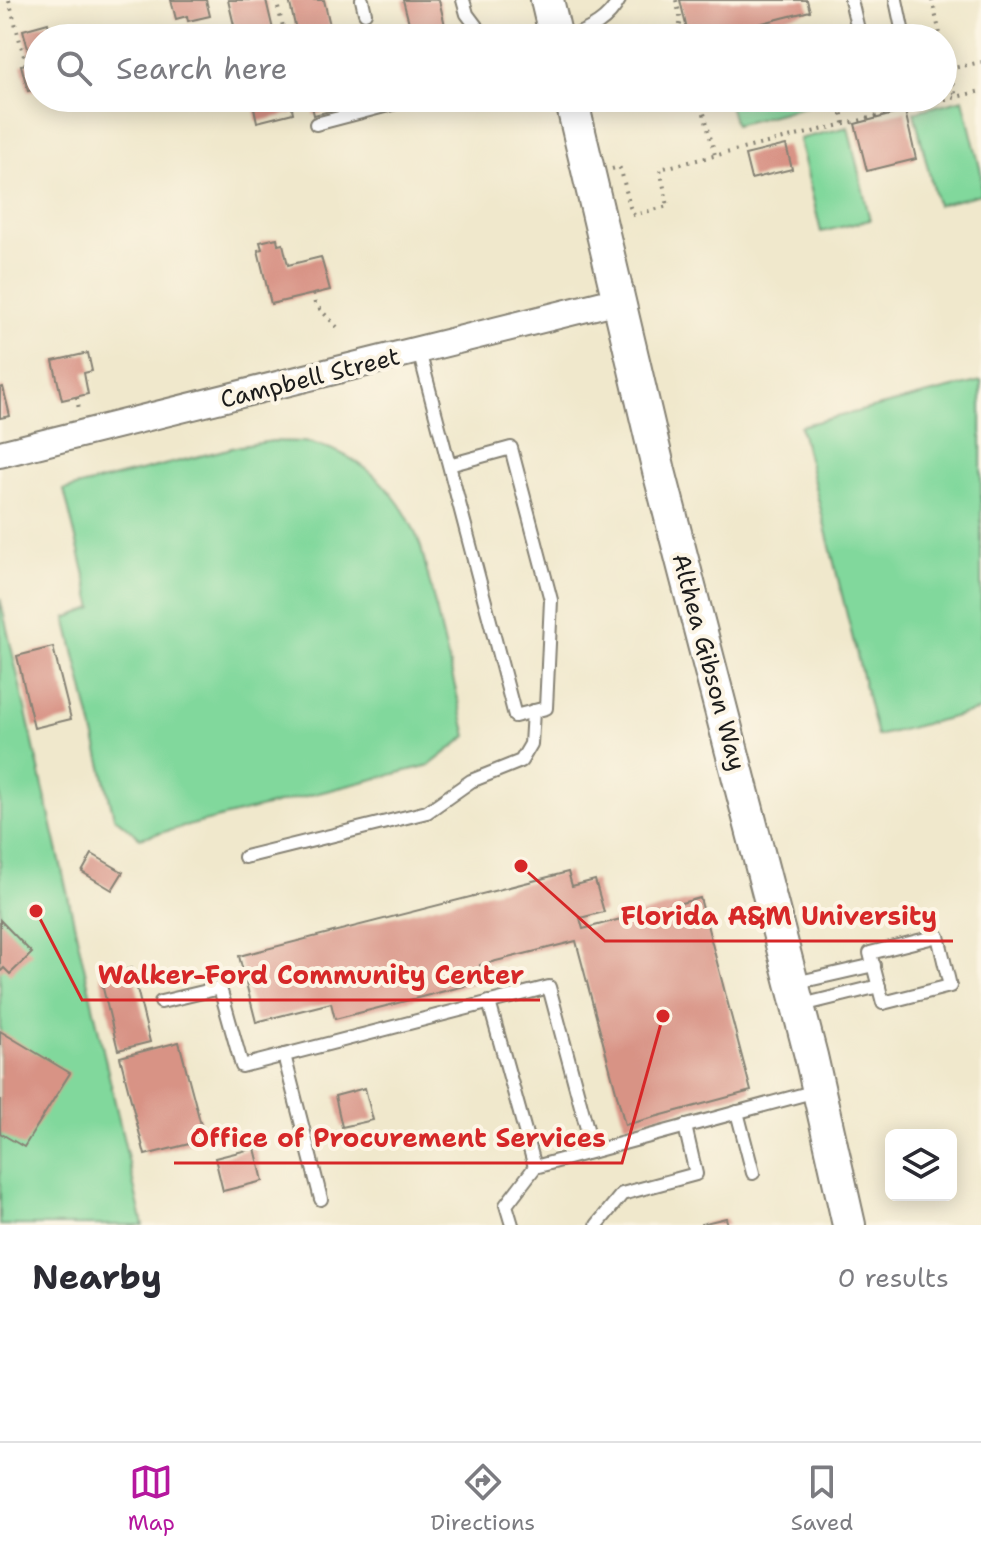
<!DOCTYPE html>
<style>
:root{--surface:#fff;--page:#f2f2f3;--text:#2b2b33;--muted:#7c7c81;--line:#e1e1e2;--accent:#b5179e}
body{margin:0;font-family:"Shantell Sans",sans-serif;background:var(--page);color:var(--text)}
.controls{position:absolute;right:24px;bottom:24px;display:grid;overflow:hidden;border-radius:12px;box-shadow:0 4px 20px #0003}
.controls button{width:72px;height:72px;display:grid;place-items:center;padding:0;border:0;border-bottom:2px solid var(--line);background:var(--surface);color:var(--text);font:40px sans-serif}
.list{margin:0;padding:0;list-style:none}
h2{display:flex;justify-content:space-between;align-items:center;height:104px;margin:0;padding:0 32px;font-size:34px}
h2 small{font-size:26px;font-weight:400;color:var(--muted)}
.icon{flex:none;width:44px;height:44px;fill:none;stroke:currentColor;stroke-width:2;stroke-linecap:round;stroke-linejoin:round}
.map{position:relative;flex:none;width:981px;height:1225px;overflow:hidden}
.search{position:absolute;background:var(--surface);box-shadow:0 4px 20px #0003;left:24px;right:24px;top:24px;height:88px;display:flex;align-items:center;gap:20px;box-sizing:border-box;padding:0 28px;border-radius:44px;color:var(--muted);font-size:30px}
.sheet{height:216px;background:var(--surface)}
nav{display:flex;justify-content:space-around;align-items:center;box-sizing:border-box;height:112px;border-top:2px solid var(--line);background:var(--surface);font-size:22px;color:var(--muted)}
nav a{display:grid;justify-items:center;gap:4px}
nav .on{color:var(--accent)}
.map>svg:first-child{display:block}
.green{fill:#81d89c;stroke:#4e7a5c;stroke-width:2}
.building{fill:#d89385}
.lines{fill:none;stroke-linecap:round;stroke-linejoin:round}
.service-casing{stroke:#868274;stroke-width:16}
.minor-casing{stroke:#868274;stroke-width:30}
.tertiary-casing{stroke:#868274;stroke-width:36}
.path{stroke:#868274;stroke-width:4;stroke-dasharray:2 6;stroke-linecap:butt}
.service{stroke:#fff;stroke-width:12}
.minor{stroke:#fff;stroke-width:26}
.tertiary{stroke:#fff;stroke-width:32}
.labels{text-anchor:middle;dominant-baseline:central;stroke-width:8;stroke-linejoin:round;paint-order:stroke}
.street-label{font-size:24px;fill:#1c1c1c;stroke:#fcf5e5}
.leader{fill:none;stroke:#d62828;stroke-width:3}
.callout-dot{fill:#d62828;stroke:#fcf5e5;stroke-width:3}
.callout-label{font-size:26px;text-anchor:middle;font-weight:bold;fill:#d62828;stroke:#fcf5e5;stroke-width:8;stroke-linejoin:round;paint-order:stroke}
</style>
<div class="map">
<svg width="981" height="1225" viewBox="0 0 981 1225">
<rect width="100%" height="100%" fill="#fcf5e5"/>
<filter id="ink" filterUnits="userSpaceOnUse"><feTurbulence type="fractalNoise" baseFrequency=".0125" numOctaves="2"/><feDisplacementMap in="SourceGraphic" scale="16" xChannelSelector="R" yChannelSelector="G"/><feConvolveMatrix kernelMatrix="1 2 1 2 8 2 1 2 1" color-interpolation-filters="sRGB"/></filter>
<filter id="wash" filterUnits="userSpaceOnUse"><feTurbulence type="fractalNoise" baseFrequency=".006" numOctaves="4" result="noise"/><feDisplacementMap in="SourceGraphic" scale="32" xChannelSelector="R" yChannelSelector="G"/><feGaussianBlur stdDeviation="1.8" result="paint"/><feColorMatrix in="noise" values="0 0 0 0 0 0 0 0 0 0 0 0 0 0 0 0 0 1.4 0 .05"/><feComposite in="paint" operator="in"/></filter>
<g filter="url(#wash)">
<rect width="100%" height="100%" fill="#f0e8cc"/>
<!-- green -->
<g class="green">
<polygon points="727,98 816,98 818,103 735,125"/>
<polygon points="963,99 981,172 981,194 937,205 914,112"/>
<polygon points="848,127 870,220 821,232 799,139"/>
<polygon points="981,381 981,710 877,736 800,426"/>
<path d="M273,441C285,442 299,441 311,443C366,456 402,495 421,547L467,736L430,765L140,838L114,817L66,618L93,608L64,490L240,446Z"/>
<polygon points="0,598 143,1225 0,1225"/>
</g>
<g id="blocks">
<!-- building -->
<g class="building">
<polygon points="171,0 206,0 210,16 188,21 187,16 176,19"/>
<polygon points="228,0 266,0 275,38 237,38"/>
<polygon points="289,0 324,0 333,38 298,38"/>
<polygon points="403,0 439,0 448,38 413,38"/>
<polygon points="680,0 807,0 810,11 703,38 689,38"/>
<polygon points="48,23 52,38 38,38 38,89 28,91 21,65 32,63 23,30"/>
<polygon points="125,29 128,38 95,38 95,37"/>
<polygon points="252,98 290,98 293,113 257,122"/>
<polygon points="310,98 376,98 377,99 314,115"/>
<polygon points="905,111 916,159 867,171 855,124"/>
<polygon points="786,145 792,169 751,179 745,155"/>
<polygon points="277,238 278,245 283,244 288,265 321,257 330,290 271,304 258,250 262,249 260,242"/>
<polygon points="88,353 92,371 84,373 88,394 62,400 53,361"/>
<polygon points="3,387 10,416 0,418 0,388"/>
<polygon points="53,647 71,719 34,728 17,656"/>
<polygon points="92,854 123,872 112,890 82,872"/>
<polygon points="568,872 572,886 595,880 604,912 580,918 583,929 700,898 751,1091 625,1125 576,941 480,965 484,981 335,1019 331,1003 256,1022 239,956"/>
<polygon points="0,920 32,953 10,974 4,968 0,972"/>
<polygon points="132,968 150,1042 118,1050 100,976"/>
<polygon points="0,1031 70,1073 24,1147 0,1133"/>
<polygon points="179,1042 205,1140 145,1155 120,1057"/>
<polygon points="365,1088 373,1120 342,1127 335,1096"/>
<polygon points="255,1148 263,1181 223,1191 215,1158"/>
<polygon points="726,1218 728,1225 701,1225 701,1224"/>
</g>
</g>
</g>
<g filter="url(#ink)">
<use href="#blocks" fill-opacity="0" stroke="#868274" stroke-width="2"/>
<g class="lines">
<defs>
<g id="service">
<polyline points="362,0 365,13"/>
<polyline points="463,0 467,14 485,38"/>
<polyline points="851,0 860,38"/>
<polyline points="896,0 904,38"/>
<path d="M569,38C591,29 608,21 619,0"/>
<polyline points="316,124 415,98"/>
<polyline points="419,351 515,716 546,708 551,600 511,448 449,465"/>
<polyline points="245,857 427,812 471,781 521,761 531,744 533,711"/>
<polygon points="938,936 950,986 883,1003 870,953"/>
<polyline points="795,983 874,965"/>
<polyline points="161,1002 220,988 242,1066 549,987 593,1151"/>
<polyline points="489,1002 535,1167"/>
<polyline points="798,1006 879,986"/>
<polyline points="284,1055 321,1199"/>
<polyline points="737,1112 753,1173"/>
<polyline points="512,1225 506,1205 535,1167 816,1091"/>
<polyline points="597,1225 622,1194 696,1174 685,1126"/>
</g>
<polyline id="minor" points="0,454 619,300"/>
<g id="tertiary">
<polyline points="547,0 556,38"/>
<polyline points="571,98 659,471 811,1056 849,1225"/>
</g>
</defs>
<!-- service casing -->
<use href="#service" class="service-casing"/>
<!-- minor casing -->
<use href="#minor" class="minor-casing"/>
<!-- tertiary casing -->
<use href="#tertiary" class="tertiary-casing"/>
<!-- path -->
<g class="path">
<polyline points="9,0 26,64"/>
<polyline points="276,0 286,38"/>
<polyline points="676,0 681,20 677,38"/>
<polyline points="932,0 941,38"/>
<polyline points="820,29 822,38"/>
<polyline points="943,45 956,97"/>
<polyline points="949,69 981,62"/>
<polyline points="700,98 715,155"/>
<polyline points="838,98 844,123"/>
<polyline points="612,169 619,167 621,170 630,207 634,215 668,206 660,169 981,91"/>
<polyline points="313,294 315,304 338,328"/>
<polyline points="77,397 79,410"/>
</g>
<!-- service -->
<use href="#service" class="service"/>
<!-- minor -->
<use href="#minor" class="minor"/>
<!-- tertiary -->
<use href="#tertiary" class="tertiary"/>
</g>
</g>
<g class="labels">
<!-- street labels -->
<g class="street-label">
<text transform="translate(310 378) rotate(-14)">Campbell Street</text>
<text transform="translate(709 662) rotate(75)">Althea Gibson Way</text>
</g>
</g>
<!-- callouts -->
<path class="leader" d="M521 866L605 941H953M36 911L82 1000H540M663 1016L622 1163H174"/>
<g class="callout-dot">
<circle cx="521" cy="866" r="8"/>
<circle cx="36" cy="911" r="8"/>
<circle cx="663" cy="1016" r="8"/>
</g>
<g class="callout-label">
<text x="779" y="925">Florida A&amp;M University</text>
<text x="311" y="984">Walker-Ford Community Center</text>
<text x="398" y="1147">Office of Procurement Services</text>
</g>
</svg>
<div class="controls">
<button><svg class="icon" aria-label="layers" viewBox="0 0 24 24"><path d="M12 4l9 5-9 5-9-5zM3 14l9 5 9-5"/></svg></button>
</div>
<div class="search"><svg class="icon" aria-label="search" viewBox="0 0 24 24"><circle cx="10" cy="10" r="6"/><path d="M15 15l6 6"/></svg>Search here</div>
</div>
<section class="sheet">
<h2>Nearby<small>0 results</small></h2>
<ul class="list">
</ul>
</section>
<nav>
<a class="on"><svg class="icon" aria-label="map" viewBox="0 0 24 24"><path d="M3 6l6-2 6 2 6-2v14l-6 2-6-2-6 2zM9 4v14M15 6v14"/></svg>Map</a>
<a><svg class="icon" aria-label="directions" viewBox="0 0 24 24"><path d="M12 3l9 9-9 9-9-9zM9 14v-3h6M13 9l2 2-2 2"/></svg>Directions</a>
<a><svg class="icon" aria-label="saved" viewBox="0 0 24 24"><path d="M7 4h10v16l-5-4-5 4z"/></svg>Saved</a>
</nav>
